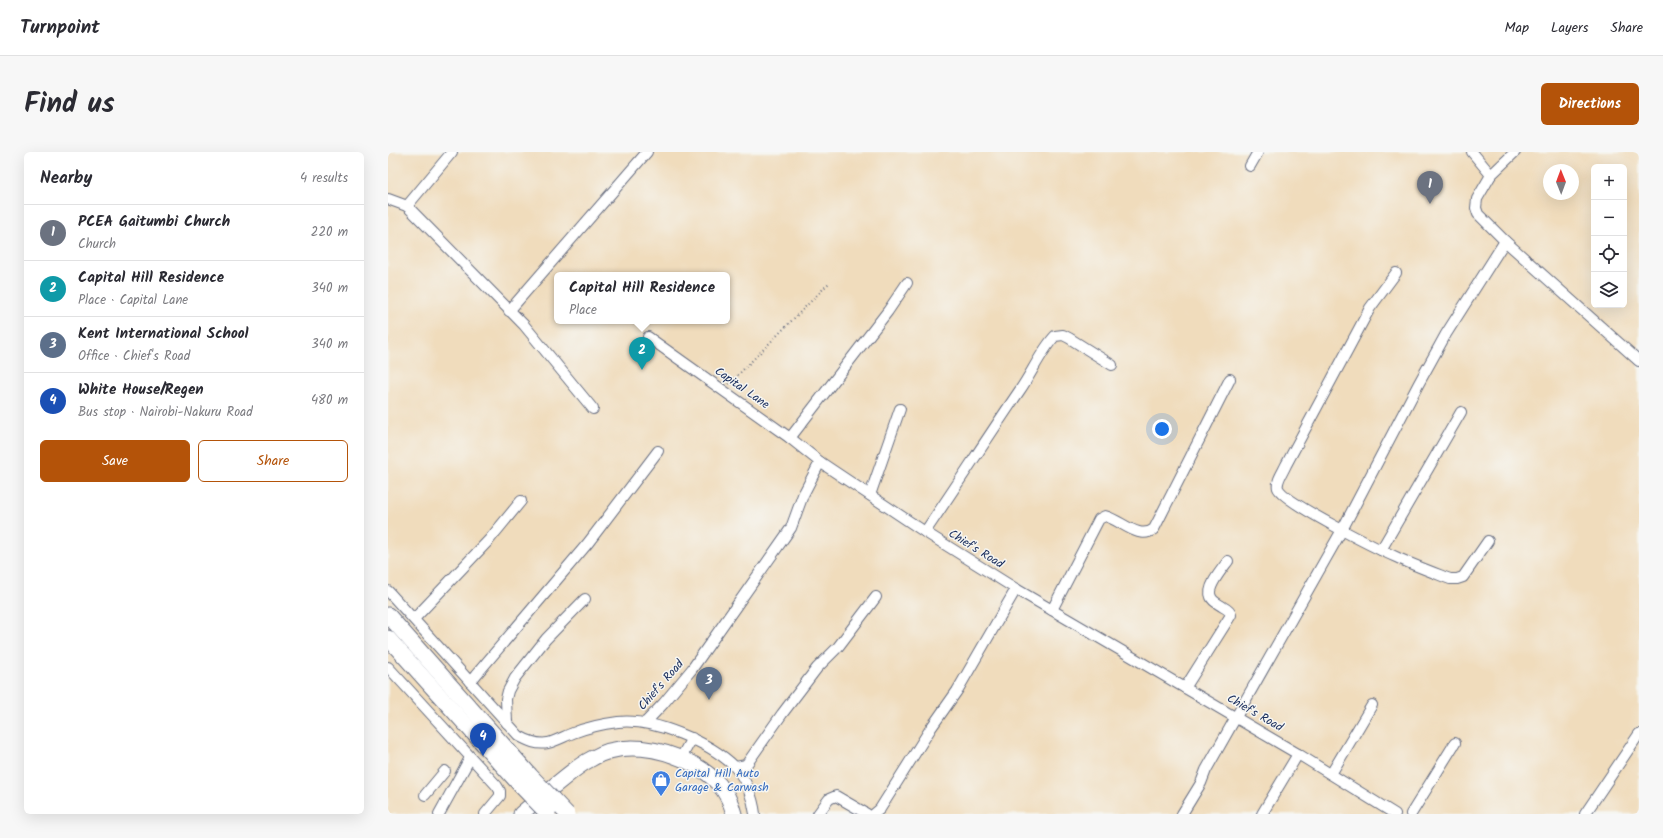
<!DOCTYPE html>
<meta charset="utf-8">
<style>
:root{--surface:#fff;--page:#f7f7f7;--text:#2b2b33;--muted:#7c7c81;--line:#e1e1e2;--accent:#b45309}
body{margin:0;font-family:Kalam,sans-serif;background:var(--page);color:var(--text)}
.controls{position:absolute;right:12px;top:12px;display:grid;overflow:hidden;border-radius:6px;box-shadow:0 4px 16px #0002}
.controls button{width:36px;height:36px;display:grid;place-items:center;padding:0;border:0;border-bottom:1px solid var(--line);background:var(--surface);color:var(--text);font:20px sans-serif}
.compass{position:absolute;left:1155px;top:12px;width:36px;height:36px;border-radius:50%;background:var(--surface);box-shadow:0 4px 16px #0002;rotate:359deg}
.you{position:absolute;left:774px;top:277px;width:14px;height:14px;margin:-10px;border:3px solid #fff;border-radius:50%;background:#1a73e8;box-shadow:0 0 0 6px #1a73e833}
.badge{display:grid;place-items:center;width:26px;height:26px;border-radius:50%;background:var(--accent);color:#fff;font-size:13px;font-weight:700}
.pin{position:absolute;translate:-50% -33px;filter:drop-shadow(0 1px 2px #0008)}
.pin::after{content:'';position:absolute;top:21px;width:14px;height:12px;background:inherit;clip-path:polygon(0 0,100% 0,50% 100%)}
.popup{position:absolute;left:166px;top:120px;width:176px;height:52px;box-sizing:border-box;display:grid;place-content:center;border-radius:6px;background:var(--surface);filter:drop-shadow(0 1px 3px #0005);font-size:13px;white-space:nowrap;color:var(--muted)}
.popup b{font-size:15px;color:var(--text)}
.popup::after{content:'';position:absolute;left:50%;top:100%;margin-left:-8px;border:8px solid transparent;border-top-color:var(--surface)}
.list{margin:0;padding:0;list-style:none}
h2{display:flex;justify-content:space-between;align-items:center;height:52px;margin:0;padding:0 16px;font-size:17px}
h2 small{font-size:13px;font-weight:400;color:var(--muted)}
.list li{display:grid;grid-template-columns:26px 1fr auto;gap:12px;align-items:center;box-sizing:border-box;height:56px;padding:0 16px;border-top:1px solid var(--line)}
.list b{display:block;font-size:15px;white-space:nowrap}
.list p{margin:0;font-size:13px;white-space:nowrap;color:var(--muted)}
.list em{font-size:13px;font-style:normal;color:var(--muted)}
.actions{display:flex;gap:8px;padding:12px 16px}
.actions a{flex:1;padding:9px 0;border:1px solid var(--accent);border-radius:6px;text-align:center;font-size:14px;color:var(--accent)}
.actions .main{background:var(--accent);color:#fff}
.icon{flex:none;width:22px;height:22px;fill:none;stroke:currentColor;stroke-width:2;stroke-linecap:round;stroke-linejoin:round}
.map{position:relative;flex:none;width:1251px;height:662px;overflow:hidden;border-radius:6px}
header{display:flex;align-items:center;gap:24px;box-sizing:border-box;height:56px;padding:0 20px;background:var(--surface);border-bottom:1px solid var(--line)}
header strong{font-size:19px}
nav{display:flex;gap:22px;margin-inline-start:auto;font-size:14px}
.intro{display:flex;align-items:center;justify-content:space-between;box-sizing:border-box;height:96px;padding:0 24px}
h1{margin:0;font-size:28px}
.button{padding:10px 18px;border-radius:6px;background:var(--accent);color:#fff;font-size:14px;font-weight:700}
main{display:flex;gap:24px;padding:0 24px}
aside{flex:1;background:var(--surface);border-radius:6px;box-shadow:0 4px 16px #0002}
.map>svg:first-child{display:block}
.lines{fill:none;stroke-linecap:round;stroke-linejoin:round}
.minor-casing{stroke:#666c7f;stroke-width:12}
.highway-casing{stroke:#666c7f;stroke-width:17}
.path{stroke:#666c7f;stroke-width:2;stroke-dasharray:1 3;stroke-linecap:butt}
.minor{stroke:#fff;stroke-width:10}
.highway{stroke:#fff;stroke-width:15}
.highway-bridge-casing{stroke:#666c7f;stroke-width:17;stroke-linecap:butt}
.highway-bridge{stroke:#fff;stroke-width:15}
.labels{text-anchor:middle;dominant-baseline:central;stroke-width:3;stroke-linejoin:round;paint-order:stroke}
.street-label{font-size:12px;fill:#1b2f5e;stroke:#f6f6f2}
.shop-label{font-size:12px;fill:#366cbe;stroke:#f6f6f2;text-anchor:start}
</style>
<header>
<strong>Turnpoint</strong>
<nav><a>Map</a><a>Layers</a><a>Share</a></nav>
</header>
<div class="intro"><h1>Find us</h1><a class="button">Directions</a></div>
<main>
<aside>
<h2>Nearby<small>4 results</small></h2>
<ul class="list">
<li><span class="badge" style="background:#6b7280">1</span><div><b>PCEA Gaitumbi Church</b><p>Church</p></div><em>220 m</em></li>
<li><span class="badge" style="background:#0f9aa8">2</span><div><b>Capital Hill Residence</b><p>Place · Capital Lane</p></div><em>340 m</em></li>
<li><span class="badge" style="background:#5c6f8a">3</span><div><b>Kent International School</b><p>Office · Chief's Road</p></div><em>340 m</em></li>
<li><span class="badge" style="background:#1a4fb4">4</span><div><b>White House/Regen</b><p>Bus stop · Nairobi-Nakuru Road</p></div><em>480 m</em></li>
</ul>
<div class="actions"><a class="main">Save</a><a>Share</a></div>
</aside>
<div class="map">
<svg width="1251" height="662" viewBox="0 0 1251 662">
<rect width="100%" height="100%" fill="#f6f6f2"/>
<filter id="ink" filterUnits="userSpaceOnUse"><feTurbulence type="fractalNoise" baseFrequency=".025" numOctaves="2"/><feDisplacementMap in="SourceGraphic" scale="8" xChannelSelector="R" yChannelSelector="G"/><feConvolveMatrix kernelMatrix="1 2 1 2 8 2 1 2 1" color-interpolation-filters="sRGB"/></filter>
<filter id="wash" filterUnits="userSpaceOnUse"><feTurbulence type="fractalNoise" baseFrequency=".012" numOctaves="4" result="noise"/><feDisplacementMap in="SourceGraphic" scale="16" xChannelSelector="R" yChannelSelector="G"/><feGaussianBlur stdDeviation="0.9" result="paint"/><feColorMatrix in="noise" values="0 0 0 0 0 0 0 0 0 0 0 0 0 0 0 0 0 1.4 0 .05"/><feComposite in="paint" operator="in"/></filter>
<g filter="url(#wash)">
<rect width="100%" height="100%" fill="#f0dcbc"/>
</g>
<g filter="url(#ink)">
<g class="lines">
<defs>
<g id="minor">
<polyline points="1084,0 1103,23 1089,47 1088,56 1090,62 1117,89 1251,209"/>
<polyline points="862,14 870,0"/>
<polyline points="1103,23 1127,0"/>
<polyline points="0,47 19,54 64,0"/>
<polyline points="19,54 136,173 205,257"/>
<path d="M1008,121L982,156L898,313C895,320 888,329 890,336C895,350 990,397 1008,405C1025,413 1044,420 1062,427H1069L1075,425L1100,389"/>
<polyline points="121,159 259,0"/>
<polyline points="260,185 402,286 432,310"/>
<polyline points="402,286 500,159 519,131"/>
<polyline points="482,343 512,257"/>
<path d="M537,380C569,333 600,285 632,238C644,221 653,199 667,184L675,183L681,186L724,213"/>
<polyline points="993,398 1073,260"/>
<path d="M0,439L131,584C140,589 149,593 160,591C168,589 177,584 185,581C200,575 214,572 230,570C265,566 322,590 347,615C358,627 365,646 367,662"/>
<path d="M664,458L711,367L717,364C733,368 751,389 766,377L842,227"/>
<polyline points="26,467 101,388 133,349"/>
<polyline points="0,515 109,634 112,639 112,644 97,662"/>
<polyline points="82,530 200,391 270,299"/>
<path d="M797,536L843,463C842,459 839,457 835,455C831,452 825,450 823,445C818,436 834,417 840,409"/>
<polyline points="119,571 118,547 120,539 127,526 158,487 197,447"/>
<polyline points="257,571 275,552 304,517 403,376 415,343 432,310 537,380 628,437 910,602 1007,662"/>
<polyline points="293,606 304,586"/>
<polyline points="348,615 358,613 394,562 429,516 450,495 488,445"/>
<polyline points="943,622 984,553"/>
<polyline points="37,643 57,619"/>
<polyline points="51,662 82,606"/>
<polyline points="430,662 441,647 448,644 479,662"/>
<polyline points="486,662 492,657 543,576 569,539 628,437"/>
<polyline points="794,662 813,631 818,618 954,378 1031,231 1058,182 1117,89"/>
<polyline points="874,662 910,602"/>
<polyline points="1023,662 1067,591"/>
<polyline points="1197,662 1251,582"/>
</g>
<g id="highway">
<polyline points="0,463 141,622"/>
<polyline points="0,486 132,633"/>
<path d="M133,662C144,652 155,644 166,634C178,625 189,614 203,607C234,588 274,596 305,612C326,624 340,638 346,662"/>
</g>
</defs>
<!-- minor casing -->
<use href="#minor" class="minor-casing"/>
<!-- highway casing -->
<use href="#highway" class="highway-casing"/>
<!-- path -->
<polyline class="path" points="341,232 442,130"/>
<!-- minor -->
<use href="#minor" class="minor"/>
<!-- highway -->
<use href="#highway" class="highway"/>
<defs>
<g id="highway-bridge">
<polyline points="141,622 179,662"/>
<polyline points="132,633 160,662"/>
</g>
</defs>
<!-- highway-bridge casing -->
<use href="#highway-bridge" class="highway-bridge-casing"/>
<!-- highway-bridge -->
<use href="#highway-bridge" class="highway-bridge"/>
</g>
</g>
<!-- icons -->
<defs>
<symbol id="shop-pin" viewBox="-11 -11 22 30"><path d="M0 17L-7.5 6A9.5 9.5 0 1 1 7.5 6Z" fill="#3f7fe0" stroke="#f6f6f2"/><path d="M-5-2.5h2.3a2.7 3.5 0 0 1 5.4 0H5L5.5 6h-11ZM-1.5-2.5h3a1.5 2.3 0 0 0-3 0Z" fill="#fff"/></symbol>
</defs>
<g fill-rule="evenodd">
<use href="#shop-pin" x="262" y="617" width="22" height="30"/>
</g>
<g class="labels">
<!-- street labels -->
<g class="street-label">
<text transform="translate(354 236) rotate(35)">Capital Lane</text>
<text transform="translate(588 397) rotate(32)">Chief's Road</text>
<text transform="translate(273 533) rotate(-49)">Chief's Road</text>
<text transform="translate(867 561) rotate(30)">Chief's Road</text>
</g>
<!-- shop labels -->
<g class="shop-label">
<text x="287" y="621">Capital Hill Auto<tspan x="287" dy="14">Garage &amp; Carwash</tspan></text>
</g>
</g>
</svg>
<div class="controls">
<button>+</button>
<button>−</button>
<button><svg class="icon" aria-label="locate" viewBox="0 0 24 24"><circle cx="12" cy="12" r="6"/><path d="M12 2v4M12 18v4M2 12h4M18 12h4"/></svg></button>
<button><svg class="icon" aria-label="layers" viewBox="0 0 24 24"><path d="M12 4l9 5-9 5-9-5zM3 14l9 5 9-5"/></svg></button>
</div>
<svg class="compass" viewBox="-18 -18 36 36"><path d="M0-13l5 13h-10z" fill="#e53935"/><path d="M0 13l5-13h-10z" fill="#7c7c81"/></svg>
<div class="you"></div>
<div class="pin badge" style="left:1042px;top:52px;background:#6b7280">1</div>
<div class="pin badge" style="left:254px;top:218px;background:#0f9aa8">2</div>
<div class="popup"><b>Capital Hill Residence</b>Place</div>
<div class="pin badge" style="left:321px;top:548px;background:#5c6f8a">3</div>
<div class="pin badge" style="left:95px;top:604px;background:#1a4fb4">4</div>
</div>
</main>
